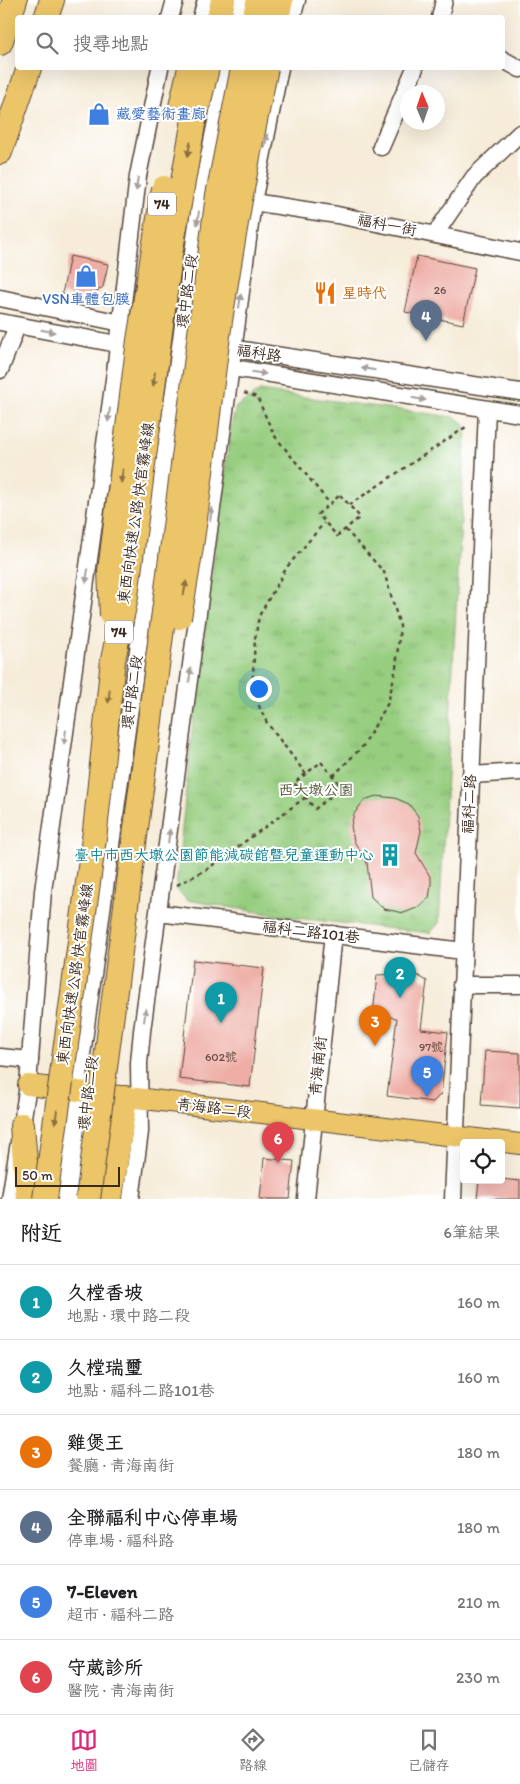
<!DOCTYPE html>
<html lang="zh-TW">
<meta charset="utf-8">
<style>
:root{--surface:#fff;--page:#f2f2f2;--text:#202124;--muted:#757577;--line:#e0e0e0;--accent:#db2777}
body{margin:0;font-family:Itim,"LXGW WenKai TC",sans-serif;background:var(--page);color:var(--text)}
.controls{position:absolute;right:15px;bottom:15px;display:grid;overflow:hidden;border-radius:5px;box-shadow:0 5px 20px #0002}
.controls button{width:45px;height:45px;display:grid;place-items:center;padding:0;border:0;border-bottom:1px solid var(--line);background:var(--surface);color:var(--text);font:25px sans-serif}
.compass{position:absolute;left:400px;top:85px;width:45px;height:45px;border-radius:50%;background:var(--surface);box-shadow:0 5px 20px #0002;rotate:358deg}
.scale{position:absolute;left:15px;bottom:12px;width:105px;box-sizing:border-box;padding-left:5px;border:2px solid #3b2a1e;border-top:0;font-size:14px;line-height:18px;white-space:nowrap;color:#3b2a1e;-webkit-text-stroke:4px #fff;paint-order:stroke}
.you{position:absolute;left:258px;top:688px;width:18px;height:18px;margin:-12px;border:4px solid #fff;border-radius:50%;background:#1a73e8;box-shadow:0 0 0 8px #1a73e833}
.badge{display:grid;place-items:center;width:32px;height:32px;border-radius:50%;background:var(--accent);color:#fff;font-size:16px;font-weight:700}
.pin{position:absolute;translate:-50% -41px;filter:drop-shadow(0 1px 2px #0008)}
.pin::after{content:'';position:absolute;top:26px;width:18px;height:15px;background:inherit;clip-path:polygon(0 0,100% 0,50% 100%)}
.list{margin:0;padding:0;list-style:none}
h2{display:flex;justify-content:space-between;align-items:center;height:65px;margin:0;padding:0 20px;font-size:21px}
h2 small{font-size:16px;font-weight:400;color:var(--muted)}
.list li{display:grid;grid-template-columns:32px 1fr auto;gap:15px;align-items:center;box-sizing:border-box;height:75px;padding:0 20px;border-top:1px solid var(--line)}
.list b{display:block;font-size:19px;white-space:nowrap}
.list p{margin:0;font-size:16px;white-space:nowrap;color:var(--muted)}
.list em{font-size:16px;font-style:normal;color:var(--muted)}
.icon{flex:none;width:28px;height:28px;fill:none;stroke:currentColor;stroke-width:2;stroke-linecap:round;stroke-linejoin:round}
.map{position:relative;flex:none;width:520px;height:1199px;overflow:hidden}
.search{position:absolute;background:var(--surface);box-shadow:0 5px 20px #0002;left:15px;right:15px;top:15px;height:55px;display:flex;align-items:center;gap:12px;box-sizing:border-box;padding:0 18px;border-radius:5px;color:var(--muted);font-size:19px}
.sheet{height:515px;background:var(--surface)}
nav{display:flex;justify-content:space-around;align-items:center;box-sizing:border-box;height:70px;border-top:1px solid var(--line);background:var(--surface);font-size:14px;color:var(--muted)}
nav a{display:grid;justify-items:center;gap:2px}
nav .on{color:var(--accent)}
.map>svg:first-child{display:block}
.park{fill:url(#park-tufts);stroke:#687c4e}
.building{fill:#eeada5}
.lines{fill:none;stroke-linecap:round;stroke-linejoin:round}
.minor-casing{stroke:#57473a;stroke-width:19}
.major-casing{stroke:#57473a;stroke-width:22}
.highway-casing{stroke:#57473a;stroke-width:26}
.path{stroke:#57473a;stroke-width:2.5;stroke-dasharray:4 4;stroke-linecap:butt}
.minor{stroke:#fff;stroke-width:16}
.major{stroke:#ecc569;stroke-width:20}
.highway{stroke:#ecc569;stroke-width:24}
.highway-bridge-casing{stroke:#57473a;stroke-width:26;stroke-linecap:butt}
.highway-bridge{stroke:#ecc569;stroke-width:24}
.oneway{fill:#a79f9a}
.oneway2{fill:#8b7040}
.labels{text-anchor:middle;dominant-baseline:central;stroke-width:4;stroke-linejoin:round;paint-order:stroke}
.number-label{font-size:12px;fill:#684b40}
.shield{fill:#fff;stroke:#766a62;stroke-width:1}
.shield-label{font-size:14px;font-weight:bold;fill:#3b2a1e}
.shop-label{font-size:15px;fill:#366cbe;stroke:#fff;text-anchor:start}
.street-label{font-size:15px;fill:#3b2a1e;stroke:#fff}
.food-label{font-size:15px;fill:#c56008;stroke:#fff;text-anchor:start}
.park-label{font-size:15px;fill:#565b3b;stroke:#fff}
.culture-label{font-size:15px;fill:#0d838f;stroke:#fff;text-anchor:end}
</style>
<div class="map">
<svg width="520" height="1199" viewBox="0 0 520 1199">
<defs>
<pattern id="park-tufts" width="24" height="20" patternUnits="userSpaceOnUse" patternTransform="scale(1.25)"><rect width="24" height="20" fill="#96cd7f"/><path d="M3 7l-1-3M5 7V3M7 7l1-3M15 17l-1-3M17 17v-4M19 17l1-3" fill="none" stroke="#82b06d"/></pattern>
</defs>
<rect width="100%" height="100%" fill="#fff"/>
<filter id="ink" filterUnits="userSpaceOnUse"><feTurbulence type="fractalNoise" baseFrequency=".02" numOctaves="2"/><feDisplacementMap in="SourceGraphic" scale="10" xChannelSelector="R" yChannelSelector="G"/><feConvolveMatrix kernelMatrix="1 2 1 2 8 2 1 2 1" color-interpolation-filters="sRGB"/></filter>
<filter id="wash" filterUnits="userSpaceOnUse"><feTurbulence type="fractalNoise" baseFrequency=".0096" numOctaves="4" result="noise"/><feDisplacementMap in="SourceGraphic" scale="20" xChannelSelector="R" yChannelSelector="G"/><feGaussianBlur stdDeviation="1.12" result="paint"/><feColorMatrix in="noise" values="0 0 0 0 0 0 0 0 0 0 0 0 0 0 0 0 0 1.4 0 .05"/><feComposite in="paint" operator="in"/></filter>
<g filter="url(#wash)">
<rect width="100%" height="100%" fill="#f6ecd9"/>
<!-- park -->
<polygon class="park" points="260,391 453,417 461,421 466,427 439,923 430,933 287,917 187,900 176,889 191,740 231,426 236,407"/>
<g id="blocks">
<!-- building -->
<g class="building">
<polygon points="70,256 108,264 103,287 86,299 62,294"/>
<polygon points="417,256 475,268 463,324 405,312"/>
<polygon points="376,796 395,798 409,804 418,816 421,831 416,853 431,878 431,885 429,898 419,907 404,913 384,909 371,897 367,863 354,841 351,826 354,814 364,800"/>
<polygon points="193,960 264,968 250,1087 179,1079"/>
<polygon points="399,974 415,974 427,981 421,1029 448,1032 441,1094 433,1102 387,1096 397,1018 373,1015 377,975"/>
<polygon points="485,1051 520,1053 520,1108 481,1105"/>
<polygon points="264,1158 294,1161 290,1199 260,1199"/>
<polygon points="501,1179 520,1181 520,1199 477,1199 479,1180"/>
</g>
</g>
</g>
<g filter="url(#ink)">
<use href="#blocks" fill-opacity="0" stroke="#57473a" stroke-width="1"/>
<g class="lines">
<defs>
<g id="minor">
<polyline points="170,18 175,0"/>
<polyline points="201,18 206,0"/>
<polyline points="239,18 243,0"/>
<polyline points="292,18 297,0"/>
<polyline points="440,18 444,0"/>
<polyline points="502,59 520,69"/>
<polyline points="381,147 415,68"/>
<polyline points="253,202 337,215 520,252"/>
<polyline points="435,234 474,177 520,133"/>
<polyline points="0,298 131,325"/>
<polyline points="0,322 128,346"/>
<polyline points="223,347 520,392"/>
<polyline points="220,366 520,414"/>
<polyline points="0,370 17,326"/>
<polyline points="471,775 520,772"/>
<polyline points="159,913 463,951"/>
<polyline points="461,985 520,985"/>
<polyline points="0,1057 30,1060"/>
<polyline points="10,1199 28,1085 43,891 115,372 138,176 160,68"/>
<polyline points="62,1199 201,195 227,68"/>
<polyline points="74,1199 87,1100"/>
<polyline points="131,1199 140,1132 139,1063 142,1031 253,202 280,68"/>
<polyline points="306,1199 333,934"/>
<polyline points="453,1199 487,410"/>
</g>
<polyline id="major" points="28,1085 520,1144"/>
<g id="highway">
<polyline points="46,18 52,0"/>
<polyline points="219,18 223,0"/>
<polyline points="254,18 259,0"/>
<polyline points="277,18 281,0"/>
<polyline points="0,43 15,0"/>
<polyline points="0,152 29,68"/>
<polyline points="22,1125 28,1199"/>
<polyline points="110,1199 125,1098"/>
</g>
</defs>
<!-- minor casing -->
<use href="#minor" class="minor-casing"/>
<!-- major casing -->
<use href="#major" class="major-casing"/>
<!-- highway casing -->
<use href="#highway" class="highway-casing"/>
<!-- path -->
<g class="path">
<polyline points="244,393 257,397 274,435 330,504"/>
<polygon points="340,495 360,517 337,536 318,514"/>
<polyline points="349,505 466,427"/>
<polygon points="321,762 342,787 315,809 294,783"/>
<polyline points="306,774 267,723 252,691 255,639 259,616 287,567 324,523"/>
<polyline points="333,776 363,746 388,703 396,668 400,626 384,572 345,529"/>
<polyline points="177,885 206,870 306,797"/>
</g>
<!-- minor -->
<use href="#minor" class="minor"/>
<!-- major -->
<use href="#major" class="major"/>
<!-- highway -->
<use href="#highway" class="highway"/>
<defs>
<g id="highway-bridge">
<polyline points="181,107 190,68"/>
<polyline points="112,616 110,571 139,340 164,188"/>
<path d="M179,617C198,519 206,419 220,321C233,236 248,151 266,68"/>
<polyline points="45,1199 95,831 113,660 126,596 170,255 193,125 207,68"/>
<polyline points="88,1199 218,195 243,68"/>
</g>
</defs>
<!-- highway-bridge casing -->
<use href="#highway-bridge" class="highway-bridge-casing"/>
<!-- highway-bridge -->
<use href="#highway-bridge" class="highway-bridge"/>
</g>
<!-- one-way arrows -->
<defs><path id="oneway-solid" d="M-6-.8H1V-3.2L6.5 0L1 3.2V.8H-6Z" transform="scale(1.25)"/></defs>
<g class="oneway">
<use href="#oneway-solid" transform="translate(266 141) rotate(-79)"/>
<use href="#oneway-solid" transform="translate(137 184) rotate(97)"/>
<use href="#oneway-solid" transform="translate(198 218) rotate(98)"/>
<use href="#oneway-solid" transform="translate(240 301) rotate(-82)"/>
<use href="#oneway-solid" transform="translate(48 331) rotate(10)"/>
<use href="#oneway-solid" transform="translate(368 369) rotate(-171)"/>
<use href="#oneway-solid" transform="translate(259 373) rotate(9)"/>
<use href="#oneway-solid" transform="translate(419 399) rotate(9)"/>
<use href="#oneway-solid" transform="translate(109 415) rotate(98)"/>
<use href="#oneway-solid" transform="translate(211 514) rotate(-83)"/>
<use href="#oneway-solid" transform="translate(87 576) rotate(98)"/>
<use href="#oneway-solid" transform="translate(190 675) rotate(-83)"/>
<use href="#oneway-solid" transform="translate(65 737) rotate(98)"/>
<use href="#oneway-solid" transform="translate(169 836) rotate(-83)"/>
<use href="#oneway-solid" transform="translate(145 1015) rotate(-82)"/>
</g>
<g class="oneway2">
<use href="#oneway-solid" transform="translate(189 149) rotate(101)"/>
<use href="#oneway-solid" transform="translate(154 379) rotate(97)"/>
<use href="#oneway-solid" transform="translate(122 476) rotate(97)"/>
<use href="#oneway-solid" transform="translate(185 588) rotate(-79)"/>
<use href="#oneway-solid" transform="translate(109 696) rotate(96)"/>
<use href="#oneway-solid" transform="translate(56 1117) rotate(98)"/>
</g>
</g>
<!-- icons -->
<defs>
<symbol id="shop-bare" viewBox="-9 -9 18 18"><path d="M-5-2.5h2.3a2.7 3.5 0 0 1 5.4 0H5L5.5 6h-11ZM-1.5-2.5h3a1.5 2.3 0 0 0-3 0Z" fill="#3f7fe0" stroke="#fff" stroke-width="2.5" paint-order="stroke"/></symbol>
<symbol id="restaurant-bare" viewBox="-9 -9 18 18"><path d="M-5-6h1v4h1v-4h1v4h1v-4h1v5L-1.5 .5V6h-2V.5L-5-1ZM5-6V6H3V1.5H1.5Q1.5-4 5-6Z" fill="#e8710a" stroke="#fff" stroke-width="2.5" paint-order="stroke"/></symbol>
<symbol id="building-bare" viewBox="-9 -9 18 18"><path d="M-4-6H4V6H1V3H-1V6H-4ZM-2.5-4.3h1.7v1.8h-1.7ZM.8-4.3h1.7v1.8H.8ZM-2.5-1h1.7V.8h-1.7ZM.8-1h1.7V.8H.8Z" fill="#0f9aa8" stroke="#fff" stroke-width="2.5" paint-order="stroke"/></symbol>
</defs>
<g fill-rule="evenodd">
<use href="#shop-bare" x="83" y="98" width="32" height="32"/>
<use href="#shop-bare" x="70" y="260" width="32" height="32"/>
<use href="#restaurant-bare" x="309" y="277" width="32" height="32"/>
<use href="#building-bare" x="374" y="839" width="32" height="32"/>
</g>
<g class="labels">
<!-- number labels -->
<g class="number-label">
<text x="440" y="290">26</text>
<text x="431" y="1047">97號</text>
<text x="221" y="1057">602號</text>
</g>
<!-- shield labels -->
<g class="shield">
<rect x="148" y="192.5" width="28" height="23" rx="4"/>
<rect x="105" y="620.5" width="28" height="23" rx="4"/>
</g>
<g class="shield-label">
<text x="162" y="204">74</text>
<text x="119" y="632">74</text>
</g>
<!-- shop labels -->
<g class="shop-label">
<text x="116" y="114">藏愛藝術畫廊</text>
<text x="86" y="299" text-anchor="middle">VSN車體包膜</text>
</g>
<!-- street labels -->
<g class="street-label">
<text transform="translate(387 225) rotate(11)">福科一街</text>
<text transform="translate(187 291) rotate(-82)">環中路二段</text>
<text transform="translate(259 353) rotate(9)">福科路</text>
<text transform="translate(136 513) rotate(-82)">東西向快速公路 快官霧峰線</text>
<text transform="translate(132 692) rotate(-82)">環中路二段</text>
<text transform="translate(469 804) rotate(-87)">福科二路</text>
<text transform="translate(311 932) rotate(7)">福科二路101巷</text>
<text transform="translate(75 974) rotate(-82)">東西向快速公路 快官霧峰線</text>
<text transform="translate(318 1066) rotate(-84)">青海南街</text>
<text transform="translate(88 1093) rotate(-83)">環中路二段</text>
<text transform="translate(214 1108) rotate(7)">青海路二段</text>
</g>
<!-- food labels -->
<g class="food-label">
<text x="342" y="293">星時代</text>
</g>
<!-- park labels -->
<g class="park-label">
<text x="316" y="790">西大墩公園</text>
</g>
<!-- culture labels -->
<g class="culture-label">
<text x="374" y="855">臺中市西大墩公園節能減碳館暨兒童運動中心</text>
</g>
</g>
</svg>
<div class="controls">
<button><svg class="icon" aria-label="locate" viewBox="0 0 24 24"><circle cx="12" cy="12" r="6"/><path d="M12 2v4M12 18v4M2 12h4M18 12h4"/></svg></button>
</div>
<svg class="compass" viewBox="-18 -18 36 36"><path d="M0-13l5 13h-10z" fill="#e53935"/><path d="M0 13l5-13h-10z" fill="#757577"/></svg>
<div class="scale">50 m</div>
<div class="you"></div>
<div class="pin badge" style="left:221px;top:1023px;background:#0f9aa8">1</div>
<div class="pin badge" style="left:400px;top:998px;background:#0f9aa8">2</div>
<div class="pin badge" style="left:375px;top:1046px;background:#e8710a">3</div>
<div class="pin badge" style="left:426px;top:341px;background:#5c6f8a">4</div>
<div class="pin badge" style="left:427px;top:1097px;background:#3f7fe0">5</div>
<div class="pin badge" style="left:278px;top:1163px;background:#e0444e">6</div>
<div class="search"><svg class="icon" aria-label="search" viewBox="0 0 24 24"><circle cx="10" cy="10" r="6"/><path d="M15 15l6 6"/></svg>搜尋地點</div>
</div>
<section class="sheet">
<h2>附近<small>6筆結果</small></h2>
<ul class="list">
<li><span class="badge" style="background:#0f9aa8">1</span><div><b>久樘香坡</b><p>地點 · 環中路二段</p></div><em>160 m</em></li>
<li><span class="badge" style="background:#0f9aa8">2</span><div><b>久樘瑞璽</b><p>地點 · 福科二路101巷</p></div><em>160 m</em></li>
<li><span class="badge" style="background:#e8710a">3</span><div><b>雞煲王</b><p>餐廳 · 青海南街</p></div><em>180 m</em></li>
<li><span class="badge" style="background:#5c6f8a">4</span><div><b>全聯福利中心停車場</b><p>停車場 · 福科路</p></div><em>180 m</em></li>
<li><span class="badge" style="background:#3f7fe0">5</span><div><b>7-Eleven</b><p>超市 · 福科二路</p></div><em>210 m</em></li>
<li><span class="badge" style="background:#e0444e">6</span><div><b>守葳診所</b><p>醫院 · 青海南街</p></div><em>230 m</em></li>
</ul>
</section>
<nav>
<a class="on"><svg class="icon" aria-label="map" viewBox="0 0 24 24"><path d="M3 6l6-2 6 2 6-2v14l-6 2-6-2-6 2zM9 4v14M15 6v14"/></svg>地圖</a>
<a><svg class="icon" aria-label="directions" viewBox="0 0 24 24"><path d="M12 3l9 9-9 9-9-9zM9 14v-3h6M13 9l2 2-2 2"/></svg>路線</a>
<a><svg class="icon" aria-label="saved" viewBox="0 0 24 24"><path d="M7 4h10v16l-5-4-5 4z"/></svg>已儲存</a>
</nav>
